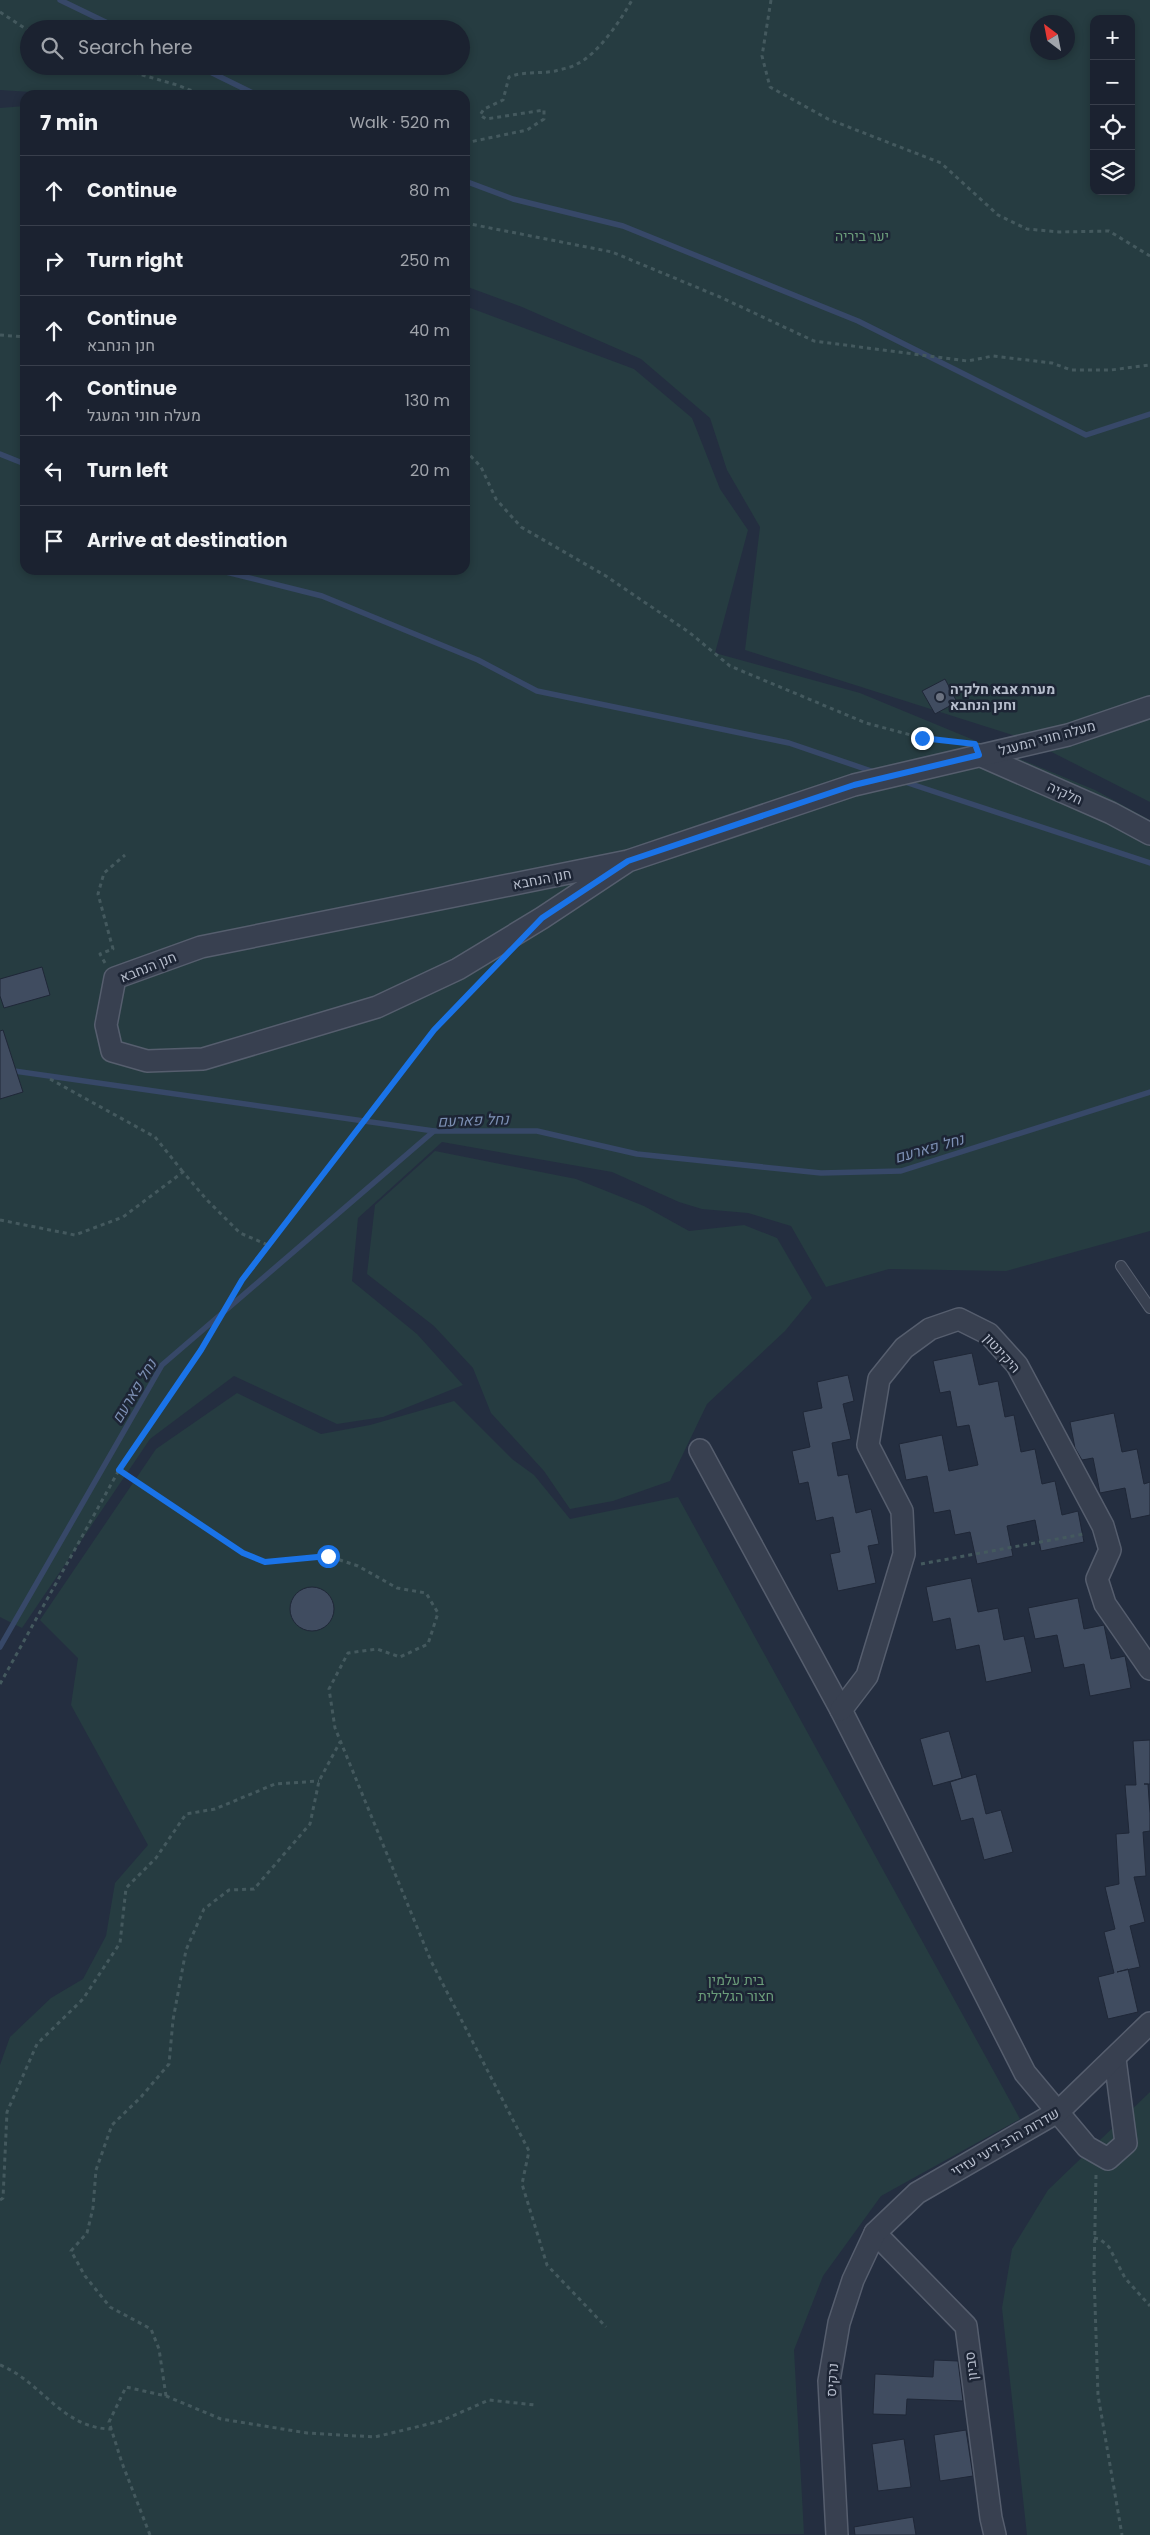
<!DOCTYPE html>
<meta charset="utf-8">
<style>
:root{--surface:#1b2230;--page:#282f3c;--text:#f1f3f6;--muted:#a0a4ab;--line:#393f4c}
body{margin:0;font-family:Poppins,Heebo,sans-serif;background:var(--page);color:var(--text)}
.controls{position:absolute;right:15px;top:15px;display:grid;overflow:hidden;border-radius:10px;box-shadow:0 2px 8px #0003}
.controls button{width:45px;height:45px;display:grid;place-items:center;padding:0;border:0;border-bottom:1px solid var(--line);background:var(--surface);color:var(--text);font:25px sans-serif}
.compass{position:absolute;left:1030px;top:15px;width:45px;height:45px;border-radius:50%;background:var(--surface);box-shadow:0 2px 8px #0003;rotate:328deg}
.stop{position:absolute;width:15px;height:15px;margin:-11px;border:4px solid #1a73e8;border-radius:50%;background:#fff}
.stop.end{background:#1a73e8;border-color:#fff;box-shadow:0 1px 5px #0008}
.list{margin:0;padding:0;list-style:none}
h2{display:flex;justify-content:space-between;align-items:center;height:65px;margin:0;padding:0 20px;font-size:21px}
h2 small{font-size:16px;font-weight:400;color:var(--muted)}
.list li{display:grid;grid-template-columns:32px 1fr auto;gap:15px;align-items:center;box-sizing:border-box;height:70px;padding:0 20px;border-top:1px solid var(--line)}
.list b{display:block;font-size:19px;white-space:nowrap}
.list p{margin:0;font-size:16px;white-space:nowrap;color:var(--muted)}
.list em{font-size:16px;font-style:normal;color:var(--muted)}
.icon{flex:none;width:28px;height:28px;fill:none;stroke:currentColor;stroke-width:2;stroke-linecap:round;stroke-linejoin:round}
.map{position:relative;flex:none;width:1150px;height:2535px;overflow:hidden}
.search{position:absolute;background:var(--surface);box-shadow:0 2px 8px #0003;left:20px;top:20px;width:450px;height:55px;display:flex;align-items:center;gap:12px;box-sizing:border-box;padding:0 18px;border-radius:28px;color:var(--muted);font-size:19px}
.panel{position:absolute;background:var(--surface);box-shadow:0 2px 8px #0003;left:20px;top:90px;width:450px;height:485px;border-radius:15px}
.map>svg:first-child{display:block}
.green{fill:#263c41;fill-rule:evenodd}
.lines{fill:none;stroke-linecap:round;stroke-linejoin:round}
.stream{stroke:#374868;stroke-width:5.5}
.building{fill:#404c60;stroke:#1f2737}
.lane-casing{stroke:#565e6e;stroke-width:12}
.street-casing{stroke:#565e6e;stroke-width:24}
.path{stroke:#44595e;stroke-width:3;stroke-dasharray:4 4;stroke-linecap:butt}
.lane{stroke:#384050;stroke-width:10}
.street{stroke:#384050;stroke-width:21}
.route{stroke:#1a73e8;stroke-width:6}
.worship-dot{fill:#6b7280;stroke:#1d2535;stroke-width:2}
.labels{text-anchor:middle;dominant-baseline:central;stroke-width:5;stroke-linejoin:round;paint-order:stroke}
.park-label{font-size:14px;fill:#6b9d7a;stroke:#1d2535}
.poi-label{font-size:14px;font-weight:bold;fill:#b5bccb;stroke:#1d2535;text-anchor:start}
.street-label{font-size:14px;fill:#b5bccb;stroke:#1d2535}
.water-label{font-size:15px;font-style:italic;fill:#7c8fb3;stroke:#1d2535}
</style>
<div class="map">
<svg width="1150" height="2535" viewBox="0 0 1150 2535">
<rect width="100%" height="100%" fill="#242e40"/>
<!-- green -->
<g class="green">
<path d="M0,0H1150V802L1028,740L745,650L760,527L727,470L710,418L641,359L522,307L465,286V95H77L0,90ZM1094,19H1131V191H1094ZM1038,22H1068V52H1038ZM29,29H461V66H29Z"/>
<polygon points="25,106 25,570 465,570 465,306 634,369 692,418 720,489 748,530 715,653 860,693 1095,790 1150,820 1150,1231 1006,1271 889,1269 826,1287 791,1226 748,1213 702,1209 679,1202 612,1172 442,1142 358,1218 352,1281 417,1334 463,1385 383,1417 337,1424 234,1376 150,1439 22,1628 0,1617 0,108"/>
<polygon points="435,1151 576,1179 644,1206 689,1231 744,1225 777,1238 812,1298 785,1331 707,1404 670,1481 613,1501 570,1509 544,1471 491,1413 473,1368 434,1326 367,1274 375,1205"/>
<polygon points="237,1393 321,1434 370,1425 454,1401 512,1459 534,1475 570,1519 678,1497 1020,2119 881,2196 823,2276 794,2350 804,2534 0,2535 0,2065 10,2037 51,1998 83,1979 106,1936 115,1883 148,1845 71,1705 78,1658 40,1620 156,1449"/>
<polygon points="1150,2092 1150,2535 1027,2535 1002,2308 1012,2249 1048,2190"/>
</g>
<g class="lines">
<!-- stream -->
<g class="stream">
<polyline points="60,0 120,29"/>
<polyline points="198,66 257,95"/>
<polyline points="465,181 513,199 623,226 858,321 1086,435 1150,414"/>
<polyline points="0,454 25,464"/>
<polyline points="218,570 322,596 478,660 537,691 789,743 877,773"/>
<polyline points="902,781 1150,863"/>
<polyline points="0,1069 434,1131"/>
<polyline points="0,1647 162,1365 434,1131 537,1131 637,1154 821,1173 901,1171 1150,1092"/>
</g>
</g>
<!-- building -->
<g class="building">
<polygon points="945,679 957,702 935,714 922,691"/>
<polygon points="42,967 50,995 4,1008 0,996 0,979"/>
<polygon points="3,1030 23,1092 0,1099 0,1031"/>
<polygon points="972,1353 979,1385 998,1381 1005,1417 1014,1415 1021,1452 1035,1449 1042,1484 1055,1481 1062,1515 1078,1511 1084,1542 1041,1551 1035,1520 1007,1526 1013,1556 977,1564 970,1532 955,1535 950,1510 934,1513 927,1476 906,1480 899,1444 942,1435 949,1471 978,1465 969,1425 957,1427 950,1391 940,1393 933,1361"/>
<polygon points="848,1375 854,1401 843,1404 851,1439 832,1443 838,1476 848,1474 856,1513 871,1509 879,1544 868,1546 876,1583 838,1591 830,1554 840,1552 833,1517 816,1521 808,1482 799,1484 792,1451 810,1447 803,1412 822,1408 817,1382"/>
<polygon points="1114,1413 1122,1452 1137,1449 1144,1484 1150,1482 1150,1515 1131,1519 1125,1488 1100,1493 1093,1458 1082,1460 1075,1448 1070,1422"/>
<polygon points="971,1578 978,1612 998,1608 1004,1640 1024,1636 1032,1672 986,1682 979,1645 956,1650 950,1618 933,1622 926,1587"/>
<circle cx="312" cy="1609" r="22"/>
<polygon points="1078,1598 1084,1629 1104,1625 1111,1659 1125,1656 1131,1688 1090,1696 1084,1664 1064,1668 1057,1635 1035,1639 1028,1608"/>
<polygon points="949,1731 962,1778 933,1786 920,1739"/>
<polygon points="1150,1740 1150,1784 1144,1784 1148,1784 1150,1813 1150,1831 1143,1832 1146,1876 1134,1877 1145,1922 1130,1926 1140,1967 1117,1972 1128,1969 1138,2012 1108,2019 1098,1977 1114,1973 1104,1932 1115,1929 1105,1887 1119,1884 1116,1834 1129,1833 1125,1785 1136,1785 1133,1741"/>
<polygon points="976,1774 986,1814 1001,1810 1013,1852 984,1860 973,1818 961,1821 950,1782"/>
<polygon points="934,2360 958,2361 963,2401 907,2399 906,2415 873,2414 875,2374 933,2377"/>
<polygon points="966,2430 973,2476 940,2481 934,2435"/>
<polygon points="904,2439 911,2487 878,2491 872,2444"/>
<polygon points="913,2517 916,2535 855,2535 854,2527"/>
</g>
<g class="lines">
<defs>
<polyline id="lane" points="1121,1266 1150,1308"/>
<g id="street">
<polyline points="979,755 1111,813 1150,834"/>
<polyline points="628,861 542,918 458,969 377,1007 203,1059 147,1061 112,1051 106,1025 115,978 201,947 628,861 854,785 1068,735 1150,707"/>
<polyline points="700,1450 841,1710 1025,2073 1087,2147 1108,2159 1126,2143 1115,2059"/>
<polyline points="841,1710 867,1676 904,1554 902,1511 868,1445 879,1379 904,1348 930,1329 959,1319 989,1334 1017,1365 1103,1526 1110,1550 1097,1579 1105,1604 1150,1669"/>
<polyline points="875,2233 966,2326 991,2518 995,2535"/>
<polyline points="837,2535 829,2381 839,2323 853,2280 875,2233 917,2193 1059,2111 1150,2023"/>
</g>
</defs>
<!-- lane casing -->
<use href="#lane" class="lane-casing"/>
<!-- street casing -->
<use href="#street" class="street-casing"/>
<!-- path -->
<g class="path">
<polyline points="771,0 762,56 770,87 828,119 941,163 998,215 1027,229 1059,232 1109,231 1150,256"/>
<polyline points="0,12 29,31"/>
<polyline points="111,66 177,85 203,95"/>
<path d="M465,143L527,130L544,119V110L486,119L480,115L484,109L503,100L509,77C524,71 539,74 555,71C561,69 571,68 577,64C598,54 621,20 632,0"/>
<polyline points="465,223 612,252 720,297 814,341 967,361 993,356 1052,363 1071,370 1111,370 1150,365"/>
<polyline points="0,335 25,337"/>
<polyline points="465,450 481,467 496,499 521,527 606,576 690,633 730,666 866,723 922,738 950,741"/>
<polyline points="105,963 100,954 113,949 98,894 104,873 125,855"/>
<polyline points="50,1079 155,1137 183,1172"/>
<polyline points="0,1220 75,1235 123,1217 183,1172 207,1200 240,1233 268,1245 434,1030 486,976"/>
<polyline points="119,1470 243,1553 265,1562 328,1556 358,1566 397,1588 426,1593 438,1613 428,1644 400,1657 377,1649 348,1653 329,1689 335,1728 431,1961 529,2151 522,2184 547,2265 606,2327"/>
<polyline points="921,1564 1084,1534"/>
<polyline points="0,1684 119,1470 201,1350 242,1280 268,1245"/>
<polyline points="1096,2175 1094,2274 1098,2395 1122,2535"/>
<polyline points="0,2200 3,2198 7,2112 37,2044 83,1999 120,1943 126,1888 156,1858 186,1814 215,1809 275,1784 319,1781"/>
<polyline points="1094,2238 1100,2239 1109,2247 1125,2278 1150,2306"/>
<path d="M0,2365C41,2381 62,2429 112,2429"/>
<polyline points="166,2396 159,2349 151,2329 110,2307 85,2276 71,2251 87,2233 93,2208 96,2170 112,2125 141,2097 169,2064 173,2020 186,1950 204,1909 229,1890 254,1889 310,1824 319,1781 340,1742"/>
<polyline points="150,2535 122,2463 109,2422 126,2387 166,2396 221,2419 307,2433 375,2437 441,2421 489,2400 535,2405"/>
</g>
<!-- lane -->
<use href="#lane" class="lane"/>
<!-- street -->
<use href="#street" class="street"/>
</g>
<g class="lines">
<!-- route -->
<polyline class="route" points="328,1556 265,1562 243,1553 119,1470 201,1350 242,1280 268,1246 434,1030 542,918 628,861 854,785 979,755 975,744 922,738"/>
</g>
<!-- markers -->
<circle class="worship-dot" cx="940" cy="697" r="5"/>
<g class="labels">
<!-- park labels -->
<g class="park-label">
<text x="862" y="236">יער ביריה</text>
<text x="736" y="1980">בית עלמין<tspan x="736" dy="16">חצור הגלילית</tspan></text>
</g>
<!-- poi labels -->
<g class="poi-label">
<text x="950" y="689">מערת אבא חלקיה<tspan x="950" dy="16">וחנן הנחבא</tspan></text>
</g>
<!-- street labels -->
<g class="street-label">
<text transform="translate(1047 738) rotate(-15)">מעלה חוני המעגל</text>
<text transform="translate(1065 793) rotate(24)">חלקיה</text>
<text transform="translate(542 879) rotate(-11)">חנן הנחבא</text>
<text transform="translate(148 967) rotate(-22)">חנן הנחבא</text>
<text transform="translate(1002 1353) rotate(48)">היקינטון</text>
<text transform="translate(1005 2142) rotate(-30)">שדרות הרב דיעי עזיזי</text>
<text transform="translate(971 2366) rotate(-97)">סביון</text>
<text transform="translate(832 2380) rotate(-86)">נרקיס</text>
</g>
<!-- water labels -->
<g class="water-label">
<text transform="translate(473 1120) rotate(-2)">נחל פארעם</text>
<text transform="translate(929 1148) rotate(-16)">נחל פארעם</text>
<text transform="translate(134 1391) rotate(-59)">נחל פארעם</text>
</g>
</g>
</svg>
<div class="controls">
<button>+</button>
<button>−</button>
<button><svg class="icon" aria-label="locate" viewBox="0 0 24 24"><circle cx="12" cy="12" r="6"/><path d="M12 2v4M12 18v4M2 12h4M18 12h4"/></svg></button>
<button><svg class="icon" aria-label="layers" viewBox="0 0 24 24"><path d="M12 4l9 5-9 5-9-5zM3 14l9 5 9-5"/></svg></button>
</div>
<svg class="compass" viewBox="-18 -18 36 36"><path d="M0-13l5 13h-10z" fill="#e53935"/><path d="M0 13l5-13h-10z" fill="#a0a4ab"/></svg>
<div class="stop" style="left:328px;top:1556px"></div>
<div class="stop end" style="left:922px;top:738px"></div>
<div class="search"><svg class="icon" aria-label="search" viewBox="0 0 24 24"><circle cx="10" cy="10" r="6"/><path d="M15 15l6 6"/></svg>Search here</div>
<section class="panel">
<h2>7 min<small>Walk · 520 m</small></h2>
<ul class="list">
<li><svg class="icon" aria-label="ahead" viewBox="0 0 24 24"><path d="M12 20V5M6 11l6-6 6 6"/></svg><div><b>Continue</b></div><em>80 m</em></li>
<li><svg class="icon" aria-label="right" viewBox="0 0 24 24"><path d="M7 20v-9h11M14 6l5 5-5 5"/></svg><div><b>Turn right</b></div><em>250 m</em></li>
<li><svg class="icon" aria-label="ahead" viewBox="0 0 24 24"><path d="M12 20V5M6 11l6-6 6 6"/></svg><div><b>Continue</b><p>חנן הנחבא</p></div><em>40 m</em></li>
<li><svg class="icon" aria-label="ahead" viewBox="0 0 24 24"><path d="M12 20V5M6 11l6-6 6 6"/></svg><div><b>Continue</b><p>מעלה חוני המעגל</p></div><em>130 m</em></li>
<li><svg class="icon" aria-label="left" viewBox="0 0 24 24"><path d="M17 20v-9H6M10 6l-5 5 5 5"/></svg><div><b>Turn left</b></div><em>20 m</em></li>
<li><svg class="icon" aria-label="arrive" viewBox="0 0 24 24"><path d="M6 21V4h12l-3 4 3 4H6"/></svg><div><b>Arrive at destination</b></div></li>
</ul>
</section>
</div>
